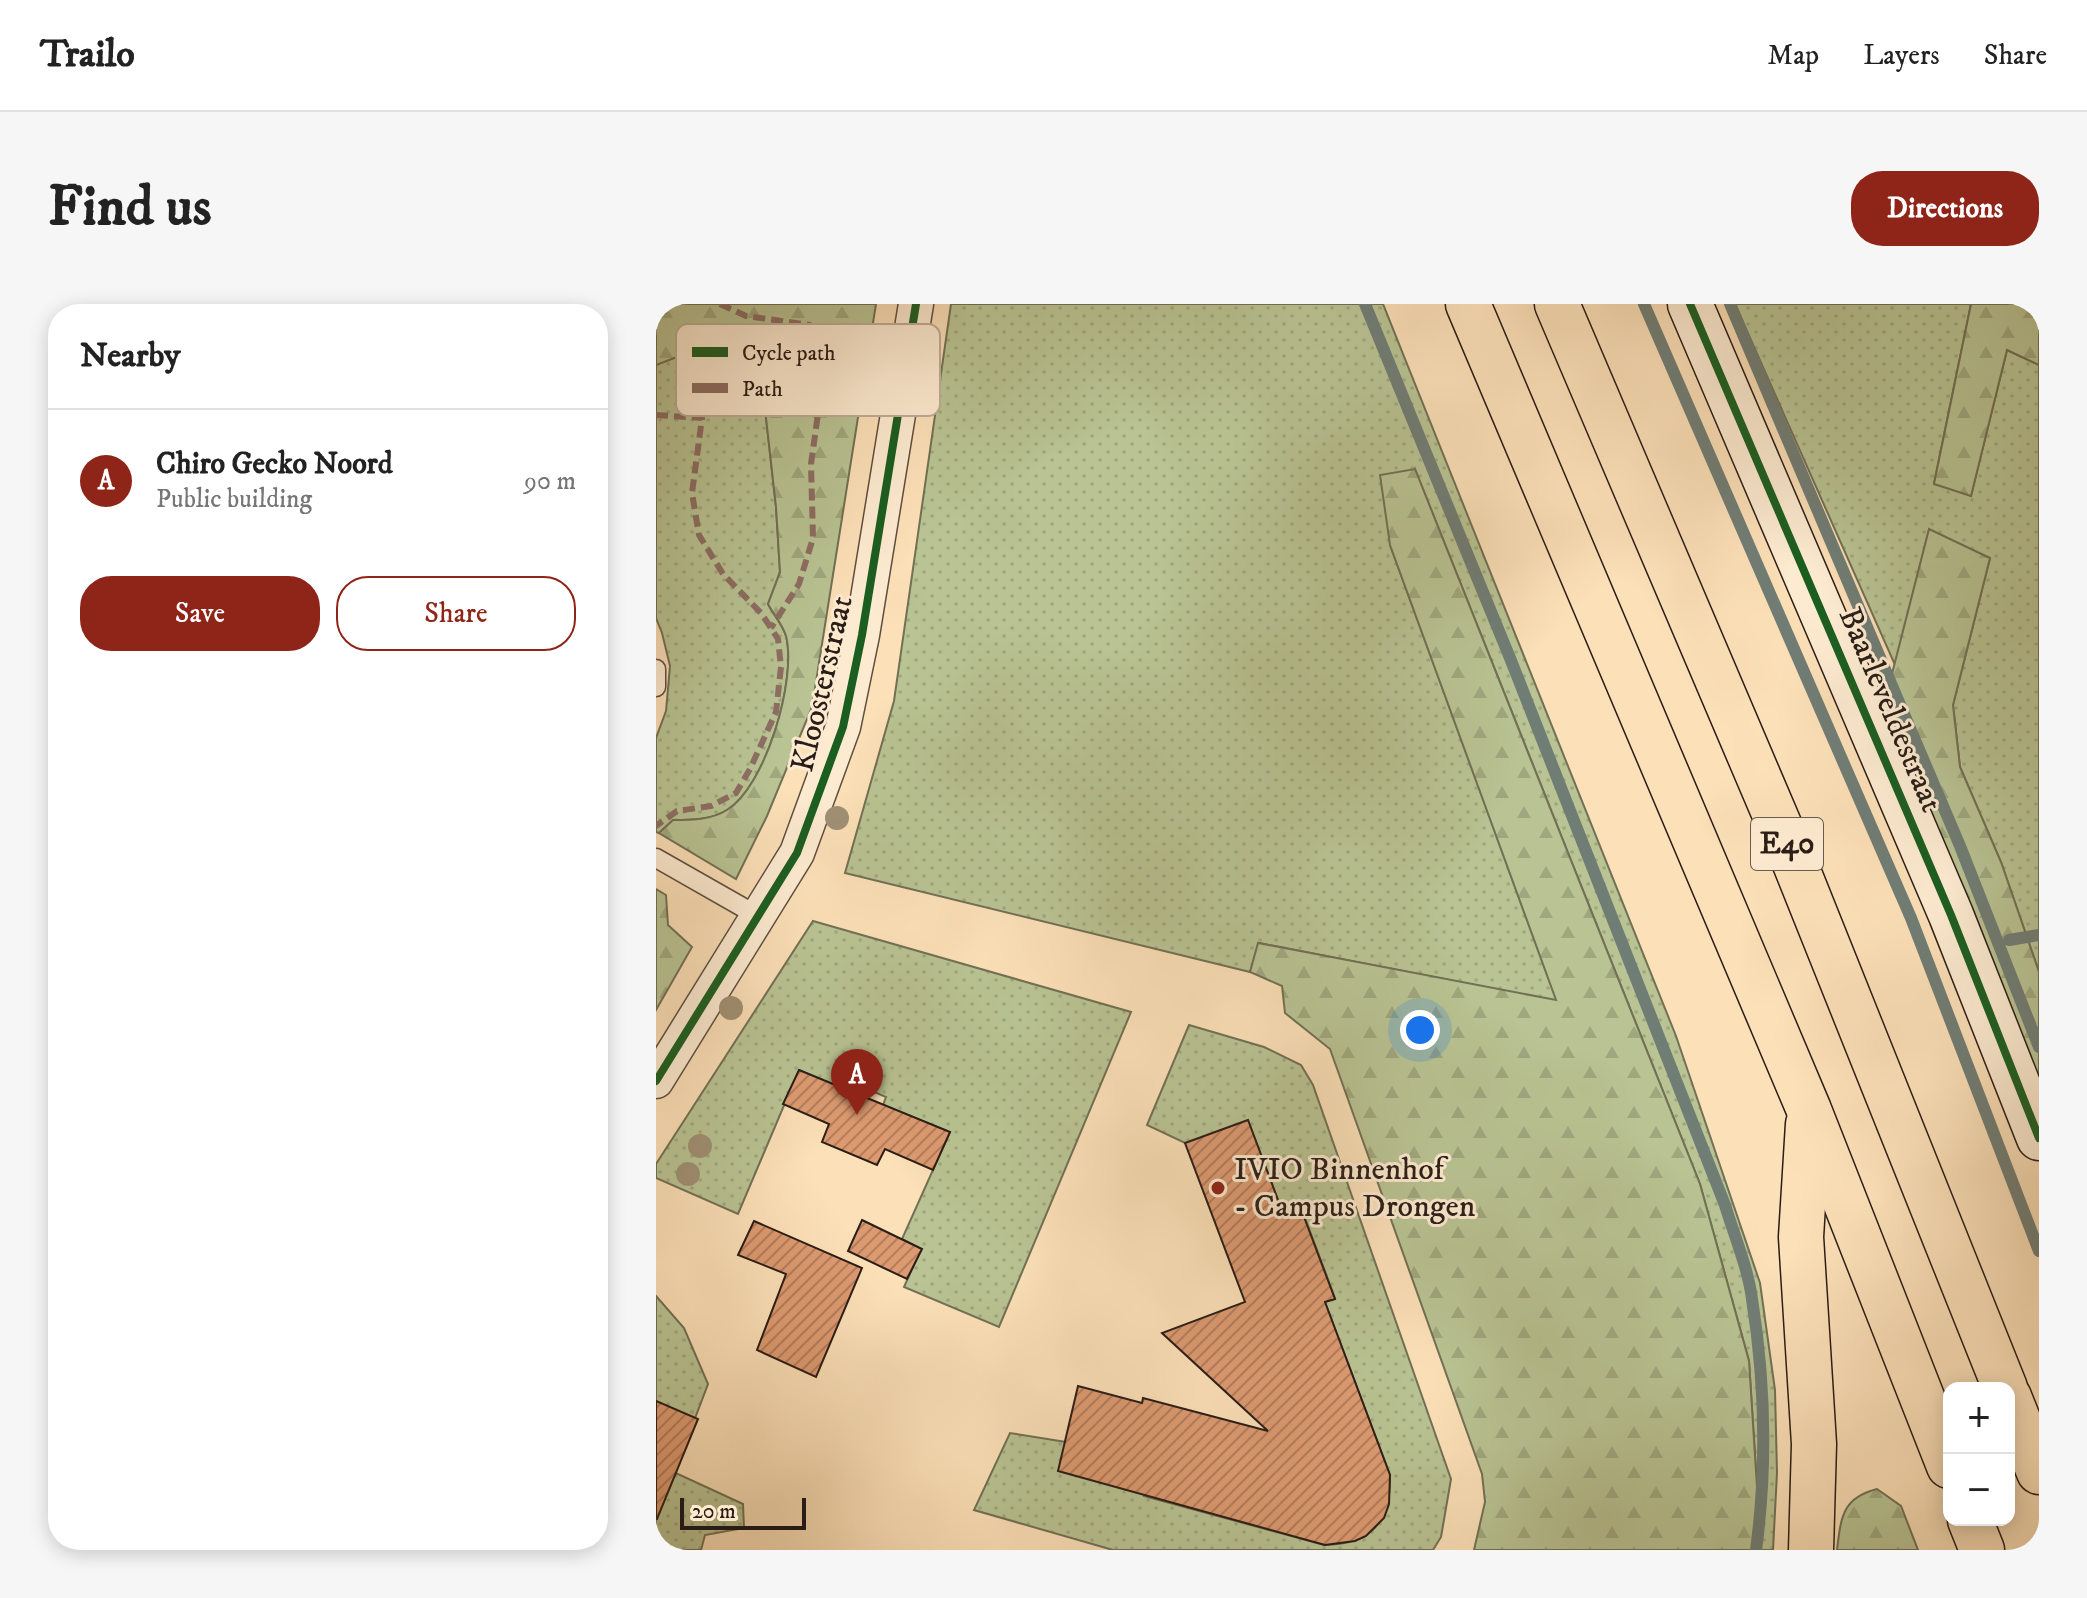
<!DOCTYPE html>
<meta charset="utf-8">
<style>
:root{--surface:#fff;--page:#f6f6f6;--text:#222;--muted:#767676;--line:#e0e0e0;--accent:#8f2418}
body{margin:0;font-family:"IM FELL DW Pica",serif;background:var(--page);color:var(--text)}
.controls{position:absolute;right:24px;bottom:24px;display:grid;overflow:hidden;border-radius:16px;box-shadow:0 4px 20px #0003}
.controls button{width:72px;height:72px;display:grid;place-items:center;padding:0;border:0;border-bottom:2px solid var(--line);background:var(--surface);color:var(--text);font:40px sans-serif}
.scale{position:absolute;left:24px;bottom:20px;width:126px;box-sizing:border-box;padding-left:8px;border:4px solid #2a1d17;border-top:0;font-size:22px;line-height:28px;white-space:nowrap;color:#2a1d17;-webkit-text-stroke:6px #fdebd1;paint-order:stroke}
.you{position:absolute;left:764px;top:726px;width:28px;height:28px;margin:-20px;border:6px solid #fff;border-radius:50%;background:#1a73e8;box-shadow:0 0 0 12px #1a73e833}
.badge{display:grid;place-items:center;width:52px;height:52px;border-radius:50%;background:var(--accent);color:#fff;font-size:26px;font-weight:700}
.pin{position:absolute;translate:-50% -66px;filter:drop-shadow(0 2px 4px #0008)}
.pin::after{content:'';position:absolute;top:42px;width:28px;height:24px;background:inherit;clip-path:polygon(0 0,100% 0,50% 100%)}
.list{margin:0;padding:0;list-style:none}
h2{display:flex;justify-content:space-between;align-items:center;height:104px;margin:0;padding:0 32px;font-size:34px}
h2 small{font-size:26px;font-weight:400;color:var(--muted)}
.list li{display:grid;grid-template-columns:52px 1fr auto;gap:24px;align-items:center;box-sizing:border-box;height:144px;padding:0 32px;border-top:2px solid var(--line)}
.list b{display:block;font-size:30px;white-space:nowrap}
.list p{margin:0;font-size:26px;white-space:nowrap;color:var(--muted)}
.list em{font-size:26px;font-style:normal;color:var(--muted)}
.actions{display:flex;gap:16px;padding:24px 32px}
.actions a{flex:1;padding:18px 0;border:2px solid var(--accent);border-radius:32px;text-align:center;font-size:28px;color:var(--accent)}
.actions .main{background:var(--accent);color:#fff}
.map{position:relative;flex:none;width:1383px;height:1246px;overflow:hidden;border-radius:32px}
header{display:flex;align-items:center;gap:48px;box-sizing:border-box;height:112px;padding:0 40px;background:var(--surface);border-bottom:2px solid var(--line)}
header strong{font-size:38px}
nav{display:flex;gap:44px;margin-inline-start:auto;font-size:28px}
.intro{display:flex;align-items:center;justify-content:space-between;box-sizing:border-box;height:192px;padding:0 48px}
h1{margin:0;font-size:56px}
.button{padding:20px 36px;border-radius:32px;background:var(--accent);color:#fff;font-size:28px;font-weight:700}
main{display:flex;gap:48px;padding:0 48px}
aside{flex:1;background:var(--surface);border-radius:32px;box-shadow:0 4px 20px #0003}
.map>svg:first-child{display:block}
.grass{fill:url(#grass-dots);stroke:#727055;stroke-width:2}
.forest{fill:url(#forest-firs);stroke:#727055;stroke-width:2}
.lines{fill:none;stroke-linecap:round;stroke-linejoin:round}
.stream{stroke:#707d75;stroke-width:12}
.building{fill:url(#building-hatch);stroke:#2a1d17;stroke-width:2}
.lane-casing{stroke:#5e4e3f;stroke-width:21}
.street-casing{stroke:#5e4e3f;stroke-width:37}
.secondary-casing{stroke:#2a1d17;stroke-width:47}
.highway-casing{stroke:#2a1d17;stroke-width:47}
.lane{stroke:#fdebd1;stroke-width:18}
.street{stroke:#fdebd1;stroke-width:34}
.secondary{stroke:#fdebd1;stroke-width:44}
.highway{stroke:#fce0b8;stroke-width:44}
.quiet{stroke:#8d6e63;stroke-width:6;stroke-dasharray:12 6;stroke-linecap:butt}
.cycleway-casing{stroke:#fdebd1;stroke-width:13}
.cycleway{stroke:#1b5e20;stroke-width:8}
.tree{fill:#a09074}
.poi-dot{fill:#8f2418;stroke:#fdebd1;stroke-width:3}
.labels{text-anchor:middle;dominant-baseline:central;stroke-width:6;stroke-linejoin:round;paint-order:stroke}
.shield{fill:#fdebd1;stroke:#695b4f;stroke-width:2}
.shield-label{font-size:30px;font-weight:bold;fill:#2a1d17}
.street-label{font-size:32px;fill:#2a1d17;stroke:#fdebd1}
.poi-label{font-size:32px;fill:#2a1d17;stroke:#fdebd1;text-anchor:start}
.key{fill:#fdebd1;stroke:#bead99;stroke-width:2}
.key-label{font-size:22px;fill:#2a1d17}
</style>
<header>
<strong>Trailo</strong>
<nav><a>Map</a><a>Layers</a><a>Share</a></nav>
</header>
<div class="intro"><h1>Find us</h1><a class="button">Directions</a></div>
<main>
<aside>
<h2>Nearby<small></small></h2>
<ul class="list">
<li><span class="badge">A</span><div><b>Chiro Gecko Noord</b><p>Public building</p></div><em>90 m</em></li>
</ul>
<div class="actions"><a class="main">Save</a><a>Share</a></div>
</aside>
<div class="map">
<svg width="1383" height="1246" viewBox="0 0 1383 1246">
<defs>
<pattern id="grass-dots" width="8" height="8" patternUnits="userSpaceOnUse" patternTransform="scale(2)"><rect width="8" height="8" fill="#b9c393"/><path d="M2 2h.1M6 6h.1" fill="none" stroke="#9fa77e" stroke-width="1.8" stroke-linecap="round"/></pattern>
<pattern id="forest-firs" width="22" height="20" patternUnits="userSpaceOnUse" patternTransform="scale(2)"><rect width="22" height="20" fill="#b9c393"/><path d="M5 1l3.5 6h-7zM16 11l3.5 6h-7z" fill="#9fa77e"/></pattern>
<pattern id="building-hatch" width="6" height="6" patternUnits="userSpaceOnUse" patternTransform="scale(2)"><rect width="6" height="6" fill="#dd9a71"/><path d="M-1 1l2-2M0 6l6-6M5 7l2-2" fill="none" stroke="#b37d5c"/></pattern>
</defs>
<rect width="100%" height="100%" fill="#fce0b8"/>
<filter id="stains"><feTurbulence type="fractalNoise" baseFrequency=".0025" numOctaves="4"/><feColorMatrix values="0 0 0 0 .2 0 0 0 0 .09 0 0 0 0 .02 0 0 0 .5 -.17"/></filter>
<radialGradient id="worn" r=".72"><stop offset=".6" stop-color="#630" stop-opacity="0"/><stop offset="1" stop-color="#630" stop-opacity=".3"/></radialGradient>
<!-- grass -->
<g class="grass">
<polygon points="295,0 727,0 1020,732 1104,979 1119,1086 1121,1169 1117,1246 1105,1246 1093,1057 1044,880 759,165 734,241 901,697 603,639 594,668 189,569 238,397"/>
<polygon points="1079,0 1315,0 1278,179 1315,192 1351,46 1383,61 1383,668 1345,558 1304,463 1297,401 1334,254 1273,226 1239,361"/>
<path d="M43,44L87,55L106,78L120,203L124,268L112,300C117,310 127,321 130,332C141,375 110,482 71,506C55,516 36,516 17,516L3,529L0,528V434L10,407L14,362L6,329L0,314V61Z"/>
<polygon points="157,617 475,708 343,1023 248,983 265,945 246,935 294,828 227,801 230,793 207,783 204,793 143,766 82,910 0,874 0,860"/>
<path d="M533,721L608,743L645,761L657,781L795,1175L785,1233L777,1246H457L318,1206L354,1129L410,1138L492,1175L488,1192L668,1241C716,1240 735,1218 734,1171L669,998L679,994L646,906L628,912L592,816L529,839L491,821Z"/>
<polygon points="0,992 28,1024 52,1080 38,1117 0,1100"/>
<polygon points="0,1160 87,1200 88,1224 49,1231 45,1246 0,1246"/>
</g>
<!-- forest -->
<g class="forest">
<path d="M0,0H220L156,403L111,512L80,575L3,529L17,516C36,516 55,516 71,506C110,482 141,375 130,332C127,321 117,310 112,300L124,268L120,203L106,78L87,55L44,44L0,61Z"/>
<polygon points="1315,0 1383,0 1383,61 1351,46 1315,192 1278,180"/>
<polygon points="759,165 1044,880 1093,1057 1105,1246 818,1246 829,1198 826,1170 674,745 629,709 626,682 594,668 602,639 900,696 734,241 724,171"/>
<polygon points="1273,225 1334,254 1297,401 1304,463 1345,558 1383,668 1383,796 1227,405"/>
<polygon points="0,585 10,591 12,621 36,643 0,706"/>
<path d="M1221,1185L1245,1202L1262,1246H1181C1185,1213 1186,1194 1221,1185Z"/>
</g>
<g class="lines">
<!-- stream -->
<g class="stream">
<path d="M709,0L854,354L1069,901C1078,931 1092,964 1096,995C1109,1077 1111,1164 1100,1246"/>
<polyline points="988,0 1255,614 1383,947"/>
<polyline points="1074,0 1304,542 1383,743"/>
<polyline points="1353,636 1383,631"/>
</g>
</g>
<!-- building -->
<g class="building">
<polygon points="143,766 294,828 277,866 229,845 221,861 166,838 173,820 127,800"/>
<polygon points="592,816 628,912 645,905 679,995 669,998 734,1171 733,1200 728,1214 710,1232 699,1237 669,1241 402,1167 422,1082 486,1099 487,1094 612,1127 506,1029 589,998 529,839"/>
<polygon points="206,916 266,945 251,975 192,947"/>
<polygon points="98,917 206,964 160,1073 101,1046 130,970 82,951"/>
<polygon points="0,1097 42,1115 1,1215 0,1215"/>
</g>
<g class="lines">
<defs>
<g id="lane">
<polyline points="0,365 0,383"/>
<polyline points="0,554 102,612"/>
</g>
<polyline id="street" points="0,777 141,549 187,423 206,331 260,0"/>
<polyline id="secondary" points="1034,0 1295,611 1383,834"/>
<g id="highway">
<polyline points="812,0 1153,806 1293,1162"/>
<polyline points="901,0 1130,537 1349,1084"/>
<polyline points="1152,820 1145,933 1158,1140 1155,1246"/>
<polyline points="1353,1093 1383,1168"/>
<polyline points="1314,1216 1326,1246"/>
</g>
</defs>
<!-- lane casing -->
<use href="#lane" class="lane-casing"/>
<!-- street casing -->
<use href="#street" class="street-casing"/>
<!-- secondary casing -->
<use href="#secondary" class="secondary-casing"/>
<!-- highway casing -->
<use href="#highway" class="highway-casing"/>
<!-- lane -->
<use href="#lane" class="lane"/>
<!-- street -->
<use href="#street" class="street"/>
<!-- secondary -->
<use href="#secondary" class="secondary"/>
<!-- highway -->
<use href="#highway" class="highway"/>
<!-- quiet -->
<g class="quiet">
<polyline points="64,0 90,12 154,21 172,35 179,55 172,85 162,110 155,160 157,234 143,280 115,324"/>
<polyline points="0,111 46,114 36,189 43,231 67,270 105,309 115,324 122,335 125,363 120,408 94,465 80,489 55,502 21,507 0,522"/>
</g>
<defs>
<g id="cycleway">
<polyline points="1034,0 1295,611 1383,834"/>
<polyline points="0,777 141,549 187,423 206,331 260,0"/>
</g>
</defs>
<!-- cycleway casing -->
<use href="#cycleway" class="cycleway-casing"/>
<!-- cycleway -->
<use href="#cycleway" class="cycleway"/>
</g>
<!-- trees -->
<g class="tree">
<circle cx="181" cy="514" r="12"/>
<circle cx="75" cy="704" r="12"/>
<circle cx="44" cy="842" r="12"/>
<circle cx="32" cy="870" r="12"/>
</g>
<!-- markers -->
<circle class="poi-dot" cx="562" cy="884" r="8"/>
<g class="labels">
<!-- shield labels -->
<rect class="shield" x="1095" y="514" width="72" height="52" rx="6"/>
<g class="shield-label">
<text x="1131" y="540">E40</text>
</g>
<!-- street labels -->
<g class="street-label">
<text transform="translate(167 380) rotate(-77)">Kloosterstraat</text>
<text transform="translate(1234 406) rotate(67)">Baarleveldestraat</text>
</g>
<!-- poi labels -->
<g class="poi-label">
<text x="578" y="866">IVIO Binnenhof<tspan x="578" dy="37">- Campus Drongen</tspan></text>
</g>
</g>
<!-- legend -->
<rect x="20" y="20" width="264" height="92" rx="12" class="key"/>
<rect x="36" y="43" width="36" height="10" fill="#1b5e20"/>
<rect x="36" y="79" width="36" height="10" fill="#8d6e63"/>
<g class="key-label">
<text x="86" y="56">Cycle path</text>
<text x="86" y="92">Path</text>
</g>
<rect width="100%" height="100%" filter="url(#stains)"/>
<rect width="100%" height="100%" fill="url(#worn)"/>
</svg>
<div class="controls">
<button>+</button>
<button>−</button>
</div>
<div class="scale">20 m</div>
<div class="you"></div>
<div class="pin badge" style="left:201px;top:811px">A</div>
</div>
</main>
